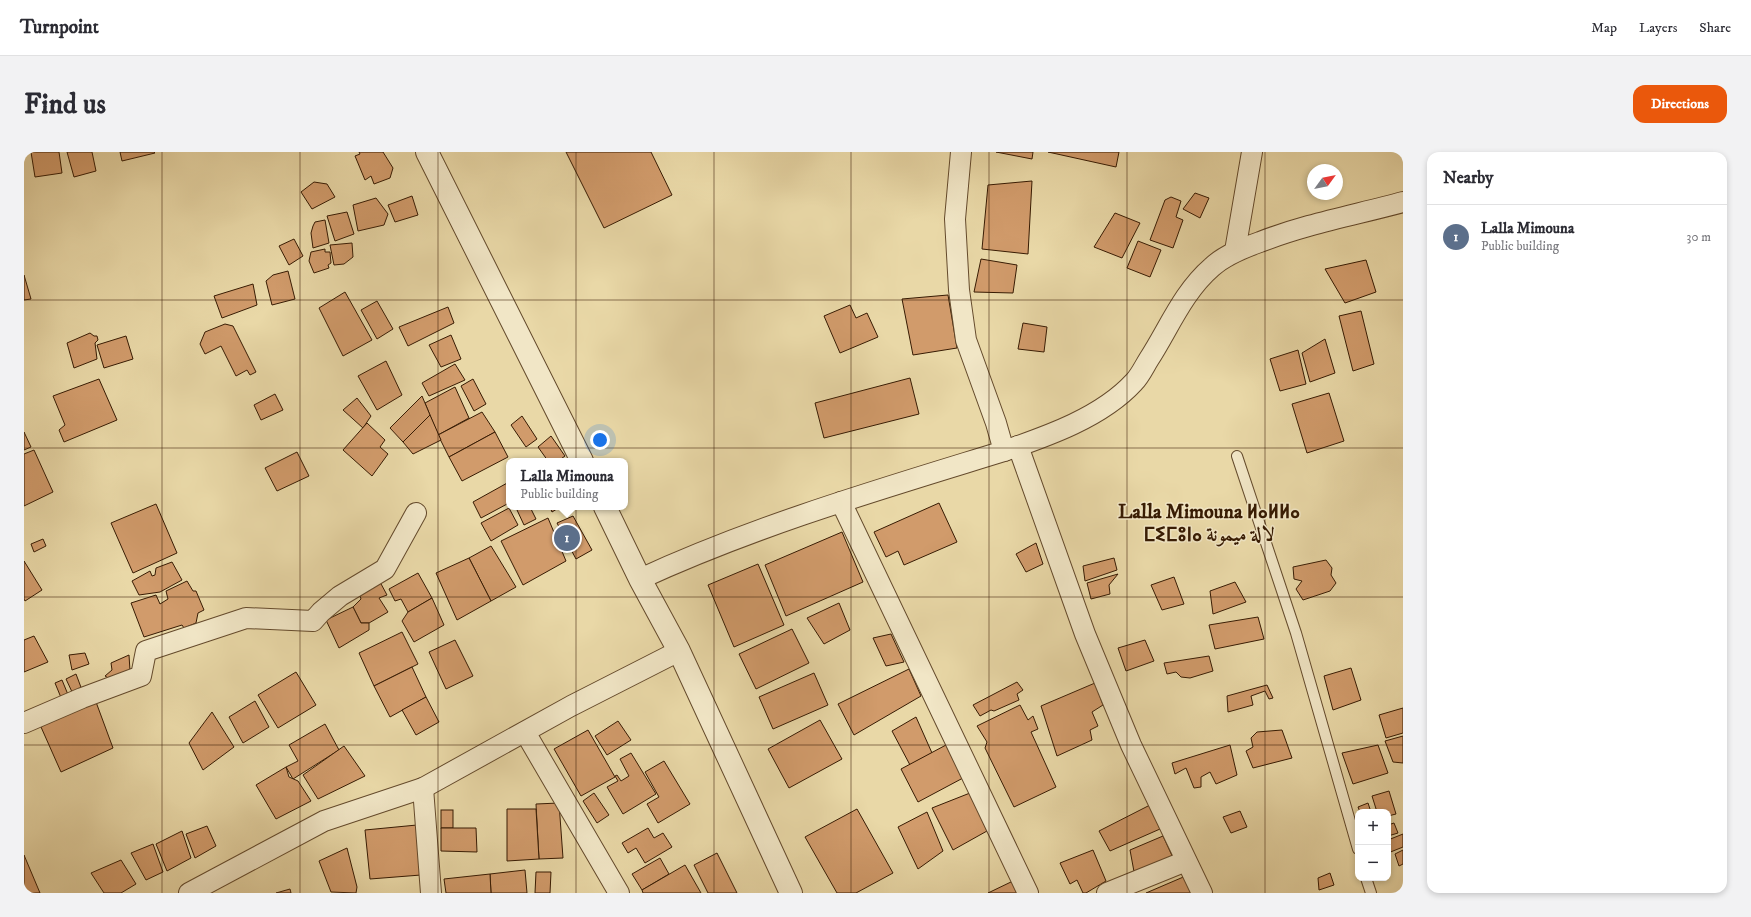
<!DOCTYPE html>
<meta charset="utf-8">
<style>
:root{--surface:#fff;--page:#f2f2f3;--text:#2b2b33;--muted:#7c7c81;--line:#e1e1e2;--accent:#ea580c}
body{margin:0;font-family:"IM FELL DW Pica",Amiri,"Noto Sans Tifinagh",serif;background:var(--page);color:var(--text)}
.controls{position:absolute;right:12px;bottom:12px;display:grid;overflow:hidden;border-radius:8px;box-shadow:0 2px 6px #0003}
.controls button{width:36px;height:36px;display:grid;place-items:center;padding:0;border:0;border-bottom:1px solid var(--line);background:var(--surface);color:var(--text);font:20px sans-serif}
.compass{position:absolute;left:1283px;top:12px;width:36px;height:36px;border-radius:50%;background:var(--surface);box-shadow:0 2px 6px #0003;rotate:57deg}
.you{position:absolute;left:576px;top:288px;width:14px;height:14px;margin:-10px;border:3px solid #fff;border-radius:50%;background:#1a73e8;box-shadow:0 0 0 6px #1a73e833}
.badge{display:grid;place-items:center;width:26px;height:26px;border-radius:50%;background:var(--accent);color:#fff;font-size:13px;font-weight:700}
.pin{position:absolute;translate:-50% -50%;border:2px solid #fff;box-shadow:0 1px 4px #0006}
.popup{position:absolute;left:482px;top:306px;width:122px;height:52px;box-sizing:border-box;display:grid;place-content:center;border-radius:8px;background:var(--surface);filter:drop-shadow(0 1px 3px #0005);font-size:13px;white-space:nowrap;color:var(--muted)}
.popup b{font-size:15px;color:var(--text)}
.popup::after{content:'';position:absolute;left:50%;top:100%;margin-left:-8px;border:8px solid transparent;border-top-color:var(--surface)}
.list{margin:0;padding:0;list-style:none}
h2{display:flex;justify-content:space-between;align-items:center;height:52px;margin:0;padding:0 16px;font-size:17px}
h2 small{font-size:13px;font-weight:400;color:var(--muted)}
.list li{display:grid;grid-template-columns:26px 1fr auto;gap:12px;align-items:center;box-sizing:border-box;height:64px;padding:0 16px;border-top:1px solid var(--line)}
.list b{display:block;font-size:15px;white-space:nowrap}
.list p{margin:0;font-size:13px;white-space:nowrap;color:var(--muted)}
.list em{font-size:13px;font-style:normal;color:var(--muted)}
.map{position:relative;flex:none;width:1379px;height:741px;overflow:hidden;border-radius:12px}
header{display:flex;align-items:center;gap:24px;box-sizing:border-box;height:56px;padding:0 20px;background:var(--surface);border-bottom:1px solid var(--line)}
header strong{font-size:19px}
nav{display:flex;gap:22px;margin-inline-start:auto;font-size:14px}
.intro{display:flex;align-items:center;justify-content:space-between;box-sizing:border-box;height:96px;padding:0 24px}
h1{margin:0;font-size:28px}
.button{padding:10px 18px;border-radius:12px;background:var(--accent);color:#fff;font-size:14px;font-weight:700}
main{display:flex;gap:24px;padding:0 24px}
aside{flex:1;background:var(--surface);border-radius:12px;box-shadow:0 2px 6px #0003}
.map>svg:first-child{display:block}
.building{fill:#d19b6b;stroke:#371b03}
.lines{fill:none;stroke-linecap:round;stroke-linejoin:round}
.service-casing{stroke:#644a2c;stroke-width:12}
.minor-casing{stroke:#644a2c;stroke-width:22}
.tertiary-casing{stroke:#644a2c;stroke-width:24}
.service{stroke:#f1e6c6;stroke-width:10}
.minor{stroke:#f1e6c6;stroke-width:20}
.tertiary{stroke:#f1e6c6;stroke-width:22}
.grid{fill:none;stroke:#371b03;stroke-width:1;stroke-opacity:0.55}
.labels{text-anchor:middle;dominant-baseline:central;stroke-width:3;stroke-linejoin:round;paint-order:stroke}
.district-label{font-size:20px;font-weight:bold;fill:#371b03;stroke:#f1e6c6}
</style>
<header>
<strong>Turnpoint</strong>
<nav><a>Map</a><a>Layers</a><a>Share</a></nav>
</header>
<div class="intro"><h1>Find us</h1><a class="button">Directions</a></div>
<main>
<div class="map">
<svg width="1379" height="741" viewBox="0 0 1379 741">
<rect width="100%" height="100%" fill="#e9d8a7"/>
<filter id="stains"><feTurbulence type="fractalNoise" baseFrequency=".005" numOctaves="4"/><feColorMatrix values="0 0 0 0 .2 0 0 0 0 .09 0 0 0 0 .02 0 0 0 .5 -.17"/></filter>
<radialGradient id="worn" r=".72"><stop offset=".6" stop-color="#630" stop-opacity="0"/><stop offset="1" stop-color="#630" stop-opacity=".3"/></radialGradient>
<!-- building -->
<g class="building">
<polygon points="7,0 35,0 38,21 11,25"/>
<polygon points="43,0 68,0 72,19 50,25"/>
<polygon points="96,0 130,0 131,1 98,9"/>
<polygon points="335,0 359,0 369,16 366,26 350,32 347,24 341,28 331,4 336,2"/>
<polygon points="542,0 627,0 648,43 580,76"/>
<polygon points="972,0 1009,0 1008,7"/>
<polygon points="1024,0 1095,0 1092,15"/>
<polygon points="1008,29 1004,102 958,97 964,33"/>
<polygon points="290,30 303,32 311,45 288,57 277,40"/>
<polygon points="1171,41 1185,46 1176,66 1159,57"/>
<polygon points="388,44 394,63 371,70 364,53"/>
<polygon points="1147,45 1157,49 1152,65 1159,68 1149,96 1126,88 1141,48"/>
<polygon points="352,46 364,62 360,73 334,79 329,53"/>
<polygon points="323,60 330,82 311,89 303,64"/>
<polygon points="1091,61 1116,71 1098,106 1070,95"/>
<polygon points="301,68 305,91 289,96 287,81 289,74 291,70"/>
<polygon points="270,87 279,104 265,113 255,94"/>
<polygon points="1114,89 1137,98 1126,125 1103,116"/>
<polygon points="328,91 329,105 320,112 310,113 306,93"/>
<polygon points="301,97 301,100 306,100 307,111 304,113 305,116 290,121 285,109 287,100"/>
<polygon points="957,107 993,113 989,141 950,140"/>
<polygon points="1342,108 1352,140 1321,151 1301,117"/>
<polygon points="264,119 271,147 248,153 242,129 249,123"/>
<polygon points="0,123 7,147 0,148"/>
<polygon points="229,132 233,153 198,166 190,144"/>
<polygon points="321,140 348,188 319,204 295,156"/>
<polygon points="924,143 933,196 889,203 878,147"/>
<polygon points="353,149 369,177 353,187 337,158"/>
<polygon points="826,153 832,166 843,161 854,185 816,201 800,164"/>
<polygon points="424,155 430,171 384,194 375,175"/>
<polygon points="1337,159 1350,212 1329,219 1315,164"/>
<polygon points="999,171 1023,175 1020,200 994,197"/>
<polygon points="201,172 209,174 232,220 226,223 223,218 212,224 197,194 181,202 176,192 181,180"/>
<polygon points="66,181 70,184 73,184 74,188 71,191 73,207 50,216 43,191"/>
<polygon points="427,183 437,207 417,215 405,193"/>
<polygon points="102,184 109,207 80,216 73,193"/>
<polygon points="1301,187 1311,221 1286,230 1278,201"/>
<polygon points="1274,198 1282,232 1256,239 1246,207"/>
<polygon points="362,209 378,243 353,258 334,224"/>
<polygon points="431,212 441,228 405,244 398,231"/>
<polygon points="886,226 895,262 800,286 791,251"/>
<polygon points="75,227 93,268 40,290 35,278 41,273 29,244"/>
<polygon points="449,227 462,252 450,259 437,234"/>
<polygon points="431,235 445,266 414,283 401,251"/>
<polygon points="1305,241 1320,289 1283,301 1268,252"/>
<polygon points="251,242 259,258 237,268 230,253"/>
<polygon points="398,244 406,263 379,290 366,276"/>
<polygon points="333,246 347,264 339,276 319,258"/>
<polygon points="458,260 471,280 425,305 414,283"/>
<polygon points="406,263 417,288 389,302 379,290"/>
<polygon points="498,264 513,287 502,295 487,273"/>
<polygon points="343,271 361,288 356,295 364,302 348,324 319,298"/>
<polygon points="0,280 7,295 0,298"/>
<polygon points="471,280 484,305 438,329 425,305"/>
<polygon points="527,284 541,304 534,309 524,309 514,295"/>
<polygon points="10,298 29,340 0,354 0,302"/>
<polygon points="273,300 285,324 253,339 241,316"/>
<polygon points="485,330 485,351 457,366 449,350"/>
<polygon points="915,351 933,390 880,413 874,399 862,405 850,380"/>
<polygon points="132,352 153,401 109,421 87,371"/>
<polygon points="499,355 506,355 512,367 500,373 493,358"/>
<polygon points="526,355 536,355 528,360"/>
<polygon points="485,356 494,373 467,389 457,371"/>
<polygon points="549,364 568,398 552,407 533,371"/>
<polygon points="524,366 542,409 499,433 477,389"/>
<polygon points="818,380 839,430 762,464 741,413"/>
<polygon points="19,387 22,394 10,400 7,392"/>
<polygon points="1012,391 1019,412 1002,420 992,402"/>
<polygon points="467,394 492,435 467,449 445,406"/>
<polygon points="445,406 467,449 433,468 412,421"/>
<polygon points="1090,406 1093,418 1061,429 1059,414"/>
<polygon points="1302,408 1308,416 1307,423 1312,431 1306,439 1279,448 1272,437 1278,429 1270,427 1269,415"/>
<polygon points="0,409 18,438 1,449 0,447"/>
<polygon points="148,410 158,428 136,440 115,443 108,429 126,419 128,424 131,423 132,416"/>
<polygon points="734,412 760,473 710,495 684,433"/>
<polygon points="394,421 408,446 384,460 377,447 371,449 365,437"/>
<polygon points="1094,422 1085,433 1086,442 1067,447 1063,431"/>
<polygon points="1150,425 1160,452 1138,458 1127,433"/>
<polygon points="163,429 169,439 172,439 180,458 174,461 172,471 160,476 158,473 120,485 107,451 132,443 136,452 144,447 142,439"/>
<polygon points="356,430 363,443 355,446 364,460 345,471 337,471 329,455 337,447 335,440"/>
<polygon points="1211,430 1222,450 1189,462 1186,439"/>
<polygon points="408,446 420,473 390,490 378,469 384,460"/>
<polygon points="815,451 826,478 800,492 783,466"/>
<polygon points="329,455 337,471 345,471 345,478 315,496 302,468"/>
<polygon points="1234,465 1240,487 1191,497 1185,473"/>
<polygon points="768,477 785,511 732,537 715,502"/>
<polygon points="378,480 394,512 350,534 335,501"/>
<polygon points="867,482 880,510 862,514 849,486"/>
<polygon points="10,484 24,510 0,520 0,488"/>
<polygon points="431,488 449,524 422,537 405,500"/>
<polygon points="1121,488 1130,509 1102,519 1094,496"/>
<polygon points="61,501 65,512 48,518 45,503"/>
<polygon points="105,503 106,519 86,527 81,524 88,518 87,511"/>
<polygon points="1185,504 1189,519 1166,526 1157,525 1152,520 1143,522 1140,511"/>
<polygon points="388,515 402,545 366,565 350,534"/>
<polygon points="1327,516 1337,548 1309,558 1300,524"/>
<polygon points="885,517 897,544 830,583 814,552"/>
<polygon points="272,520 292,553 254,576 234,543"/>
<polygon points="790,521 804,553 749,577 735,545"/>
<polygon points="52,522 58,538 49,542 42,527"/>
<polygon points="38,528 45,545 38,548 31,531"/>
<polygon points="993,530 999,538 993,542 995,548 970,559 967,558 956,564 949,553"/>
<polygon points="1071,531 1079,553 1068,560 1074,574 1066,578 1068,588 1033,604 1017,554"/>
<polygon points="1243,533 1249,546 1245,547 1241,539 1227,544 1229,553 1204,560 1203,544"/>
<polygon points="402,545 415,570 392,583 378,558"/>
<polygon points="231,549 245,575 219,591 205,565"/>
<polygon points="72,550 89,596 37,620 17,575 27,568"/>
<polygon points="996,553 1004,568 1009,564 1014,577 1007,580 1032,635 990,655 961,596 963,590 953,574"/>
<polygon points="1379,556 1379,581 1362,586 1355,563"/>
<polygon points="188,560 210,595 179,618 165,591"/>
<polygon points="892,565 908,601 886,613 868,579"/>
<polygon points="796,568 818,607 765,636 744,597"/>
<polygon points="594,569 607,588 583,603 571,584"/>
<polygon points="301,572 315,598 269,627 262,615 274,609 265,593"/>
<polygon points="564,578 591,625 557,644 530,597"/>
<polygon points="1258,578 1268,606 1229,616 1222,599 1229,595 1227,586 1233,580"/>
<polygon points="1379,584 1379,611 1369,610 1361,589"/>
<polygon points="922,593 939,626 894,650 877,617"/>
<polygon points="1206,593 1213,623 1192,632 1186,620 1177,625 1177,635 1170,636 1162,616 1151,622 1148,611"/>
<polygon points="1354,593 1364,621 1329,632 1318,601"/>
<polygon points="320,594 341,624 294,647 279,623"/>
<polygon points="607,601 632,642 599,662 583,635 594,629 591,624 593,623 597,629 605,624 596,607"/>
<polygon points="640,609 666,652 634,671 623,652 635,645 621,620"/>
<polygon points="262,615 265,625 274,629 287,649 252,667 232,633"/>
<polygon points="1365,639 1372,662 1364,664 1364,660 1353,660 1348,644"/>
<polygon points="570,641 585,663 573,671 559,649"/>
<polygon points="946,641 963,679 929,698 908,656"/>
<polygon points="535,651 539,706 515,707 512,652"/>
<polygon points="1344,651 1347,660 1336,660 1334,655"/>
<polygon points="1126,653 1136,677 1086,699 1075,679"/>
<polygon points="483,657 512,657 515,707 483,709"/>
<polygon points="833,657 869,721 832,741 813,741 781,685"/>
<rect x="417" y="658" width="12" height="18"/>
<polygon points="1216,659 1223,675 1207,681 1199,665"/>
<polygon points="903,660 919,699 894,717 874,675"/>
<polygon points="1370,671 1374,681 1364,684 1364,673"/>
<polygon points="393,673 397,723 346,727 341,678"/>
<polygon points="183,674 192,694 171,706 162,682"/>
<polygon points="417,676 452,676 453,700 417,699"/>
<polygon points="624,676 630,686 639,681 648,695 621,711 612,696 604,701 598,691"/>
<polygon points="158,679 167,706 143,719 132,692"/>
<polygon points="1379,682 1379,695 1364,701 1364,688"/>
<polygon points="1139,684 1150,708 1111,725 1106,698"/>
<polygon points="129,692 139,720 122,728 107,701"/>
<polygon points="323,696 333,735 332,741 307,740 295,709"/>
<polygon points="1069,698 1082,729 1062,741 1059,741 1053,728 1046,732 1036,711"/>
<polygon points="1379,698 1379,712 1375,714 1371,702"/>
<polygon points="693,701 713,741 684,741 670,713"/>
<polygon points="0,703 16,741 0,741"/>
<polygon points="636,706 645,722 618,738 608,722"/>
<polygon points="97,708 112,732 97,741 80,741 67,721"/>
<polygon points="661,713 677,741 619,741 618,738"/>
<polygon points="501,718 503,741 467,741 466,722"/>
<polygon points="512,720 527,720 526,741 511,741"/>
<polygon points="1306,721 1310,733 1295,738 1294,726"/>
<polygon points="466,722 467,741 422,741 420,727"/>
<polygon points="1164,723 1170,741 1122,741"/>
<polygon points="989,729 995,741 964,741"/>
<polygon points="266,737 267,741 252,741"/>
</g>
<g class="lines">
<defs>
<g id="service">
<polyline points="1213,304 1272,481 1334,697"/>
<polyline points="1342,726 1347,741"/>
</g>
<g id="minor">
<path d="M937,0L931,67L935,138L942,188L972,271L980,299C1024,284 1078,265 1110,230C1116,224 1120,215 1125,207C1145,176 1159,140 1188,115C1201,103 1219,96 1236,90C1282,72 1331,63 1379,50"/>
<polyline points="1211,99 1228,0"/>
<polyline points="994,294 1061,482 1107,593 1178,741"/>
<polyline points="817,350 1004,741"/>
<path d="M616,427C733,373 857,337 980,299"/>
<polyline points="0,571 58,546 117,524 122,499 222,466 289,469 297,460 316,444 361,417 392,361"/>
<polyline points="501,580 595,741"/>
<polyline points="399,636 407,741"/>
<polyline points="165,741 300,669 399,636 547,554 655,499"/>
<polyline points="1083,741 1162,709"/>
</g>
<g id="tertiary">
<polyline points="403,0 558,309"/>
<polyline points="581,355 616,427 655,499 767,741"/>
</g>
</defs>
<!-- service casing -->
<use href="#service" class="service-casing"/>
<!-- minor casing -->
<use href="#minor" class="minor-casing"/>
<!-- tertiary casing -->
<use href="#tertiary" class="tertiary-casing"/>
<!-- service -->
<use href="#service" class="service"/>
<!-- minor -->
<use href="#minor" class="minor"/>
<!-- tertiary -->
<use href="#tertiary" class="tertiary"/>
</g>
<!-- grid -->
<path class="grid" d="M138,0V741M276,0V741M414,0V741M552,0V741M690,0V741M827,0V741M965,0V741M1103,0V741M1241,0V741M0,148H1379M0,296H1379M0,445H1379M0,593H1379"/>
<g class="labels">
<!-- district labels -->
<g class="district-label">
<text x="1185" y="360">Lalla Mimouna ⵍⴰⵍⵍⴰ<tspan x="1185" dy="23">ⵎⵉⵎⵓⵏⴰ لالة ميمونة</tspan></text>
</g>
</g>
<rect width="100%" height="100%" filter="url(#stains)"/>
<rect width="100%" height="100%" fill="url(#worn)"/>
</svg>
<div class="controls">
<button>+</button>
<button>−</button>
</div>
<svg class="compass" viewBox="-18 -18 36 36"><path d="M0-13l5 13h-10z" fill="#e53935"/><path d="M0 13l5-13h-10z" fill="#7c7c81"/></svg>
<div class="you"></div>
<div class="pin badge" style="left:543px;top:386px;background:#5c6f8a">1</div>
<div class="popup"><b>Lalla Mimouna</b>Public building</div>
</div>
<aside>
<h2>Nearby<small></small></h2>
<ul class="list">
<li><span class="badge" style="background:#5c6f8a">1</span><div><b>Lalla Mimouna</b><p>Public building</p></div><em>30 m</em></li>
</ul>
</aside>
</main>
